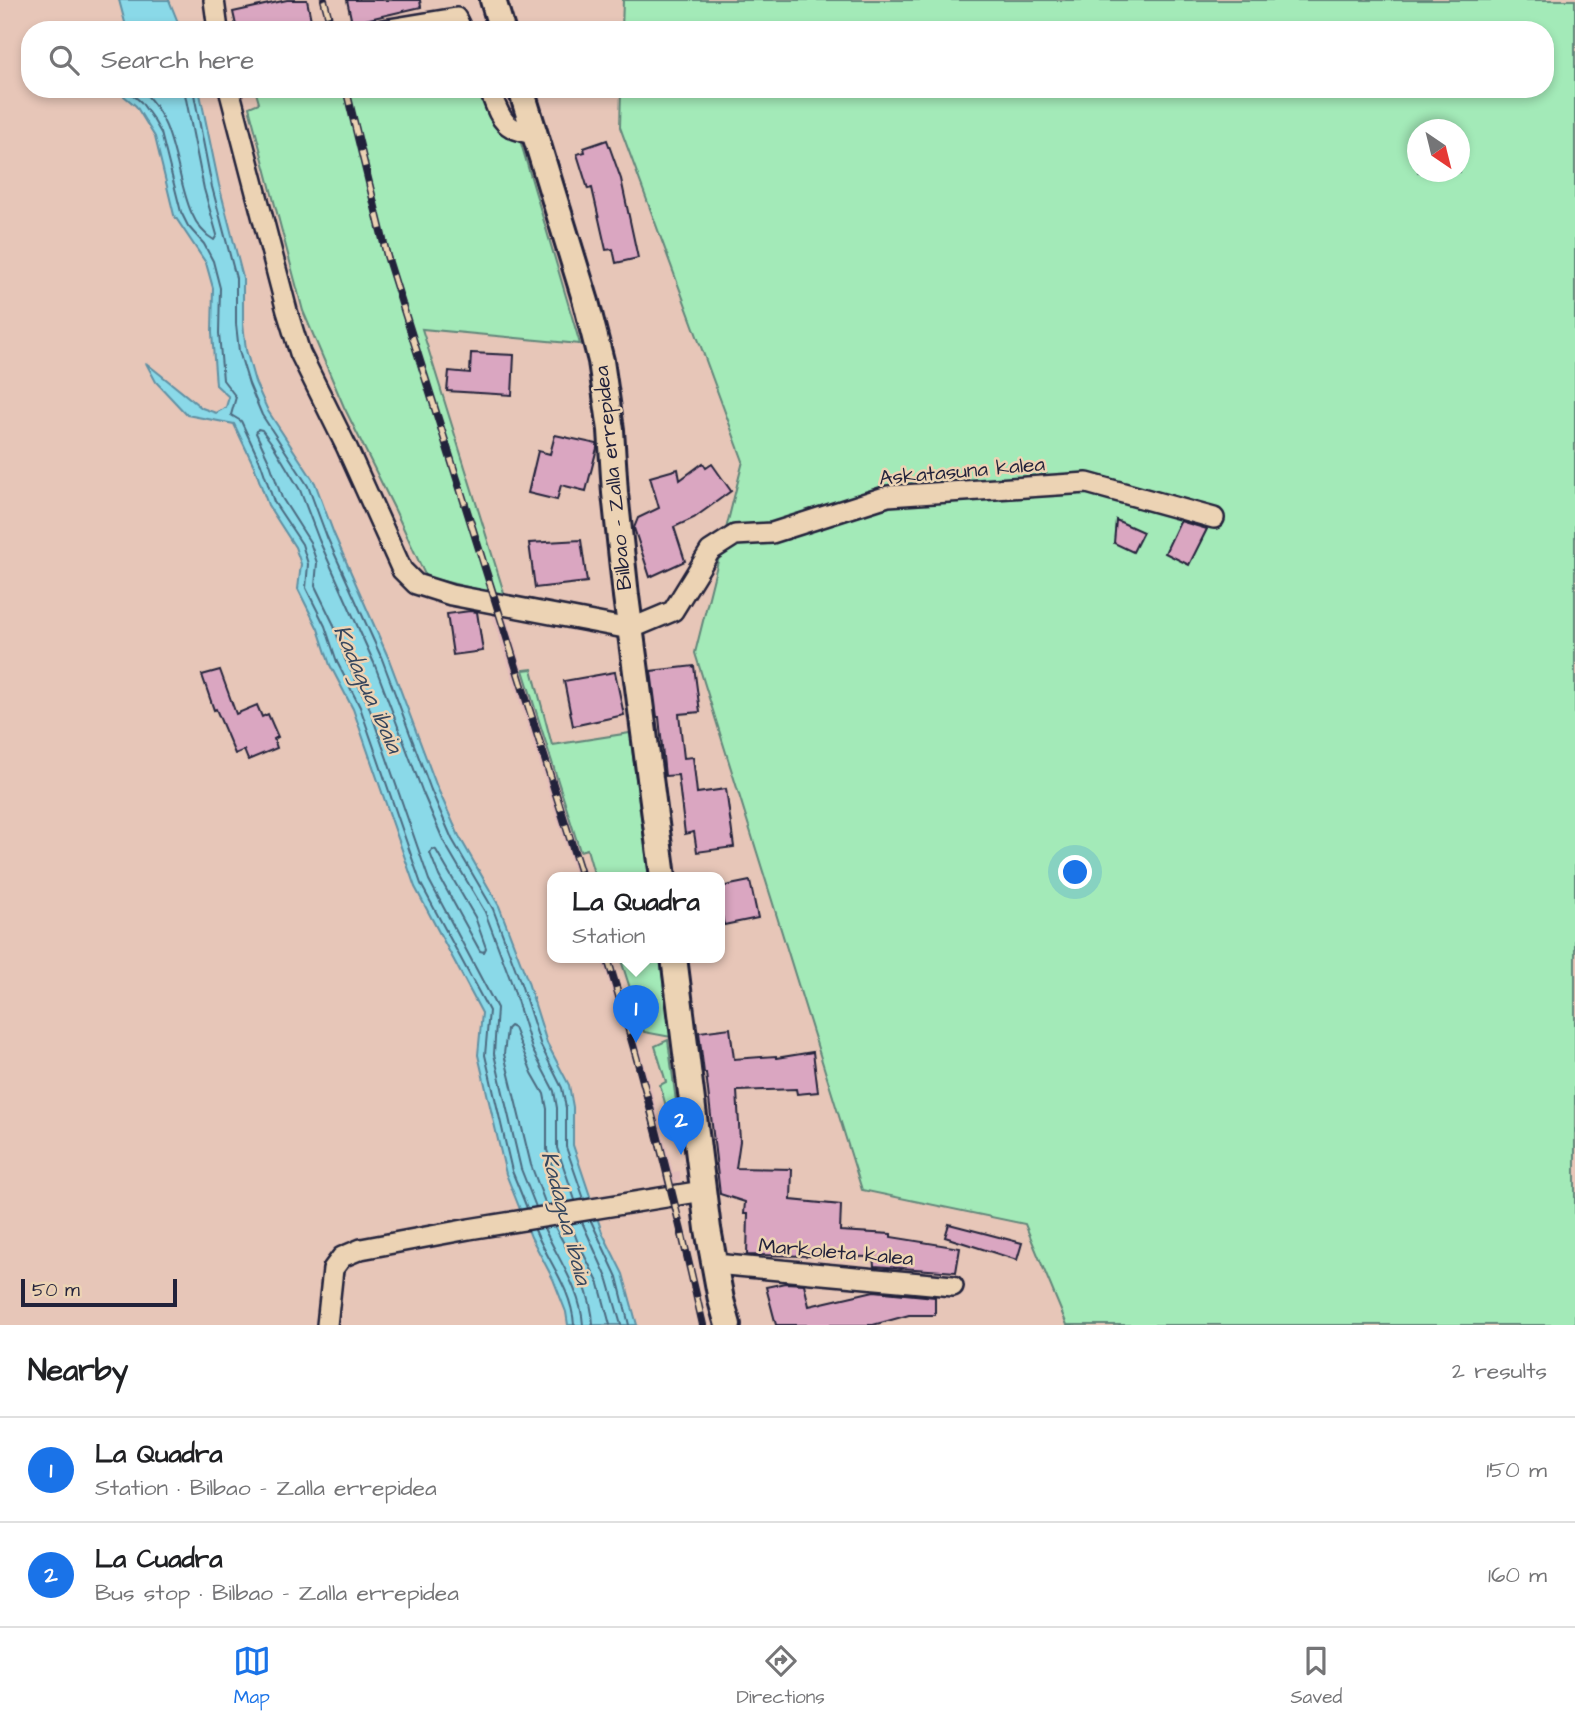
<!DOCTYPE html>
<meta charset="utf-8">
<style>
:root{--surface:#fff;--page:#f6f6f6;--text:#202124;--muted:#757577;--line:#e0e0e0;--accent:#1a73e8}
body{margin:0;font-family:"Architects Daughter",sans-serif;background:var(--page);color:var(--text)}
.compass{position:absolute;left:1407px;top:119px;width:63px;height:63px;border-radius:50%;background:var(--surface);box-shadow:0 4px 10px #0003;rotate:145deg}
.scale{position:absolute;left:21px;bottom:18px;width:156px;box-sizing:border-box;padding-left:7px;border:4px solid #22223b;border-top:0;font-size:19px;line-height:24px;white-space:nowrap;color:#22223b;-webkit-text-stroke:5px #ecd3b4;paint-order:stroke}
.you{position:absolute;left:1076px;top:873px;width:24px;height:24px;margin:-18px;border:5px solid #fff;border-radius:50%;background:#1a73e8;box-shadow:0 0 0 10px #1a73e833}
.badge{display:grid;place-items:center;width:46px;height:46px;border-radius:50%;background:var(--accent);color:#fff;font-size:23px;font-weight:700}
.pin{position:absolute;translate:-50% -58px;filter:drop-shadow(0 2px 4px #0008)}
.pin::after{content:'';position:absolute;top:37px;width:24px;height:21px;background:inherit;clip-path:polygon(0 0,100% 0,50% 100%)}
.popup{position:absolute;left:547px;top:872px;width:178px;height:91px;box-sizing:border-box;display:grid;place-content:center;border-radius:14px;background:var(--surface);filter:drop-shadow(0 2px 5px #0005);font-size:23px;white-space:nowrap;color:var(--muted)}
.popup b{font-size:26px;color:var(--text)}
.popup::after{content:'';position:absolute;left:50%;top:100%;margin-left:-14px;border:14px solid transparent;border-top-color:var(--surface)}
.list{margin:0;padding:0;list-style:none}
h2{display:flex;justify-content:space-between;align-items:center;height:91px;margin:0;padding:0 28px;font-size:30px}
h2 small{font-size:23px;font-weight:400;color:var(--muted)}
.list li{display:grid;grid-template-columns:46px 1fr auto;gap:21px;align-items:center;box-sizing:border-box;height:105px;padding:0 28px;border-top:2px solid var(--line)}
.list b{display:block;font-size:26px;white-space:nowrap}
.list p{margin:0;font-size:23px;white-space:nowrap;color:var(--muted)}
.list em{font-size:23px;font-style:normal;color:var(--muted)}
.icon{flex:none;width:38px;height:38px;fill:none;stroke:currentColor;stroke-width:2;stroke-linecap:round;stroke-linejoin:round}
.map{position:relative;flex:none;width:1575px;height:1325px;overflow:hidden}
.search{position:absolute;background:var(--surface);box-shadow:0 4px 10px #0003;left:21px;right:21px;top:21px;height:77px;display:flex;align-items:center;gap:18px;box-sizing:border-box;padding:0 24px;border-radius:28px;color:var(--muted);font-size:26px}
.sheet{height:301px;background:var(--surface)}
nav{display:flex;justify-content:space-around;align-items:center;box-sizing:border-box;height:98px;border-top:2px solid var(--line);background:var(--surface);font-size:19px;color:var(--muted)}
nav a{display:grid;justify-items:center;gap:4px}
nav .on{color:var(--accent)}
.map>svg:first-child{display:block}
.built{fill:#e3bcbb}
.green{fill:#a3eab8;stroke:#62867a;stroke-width:2;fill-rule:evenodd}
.water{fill:#8ad9e8;stroke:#6090a3;stroke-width:2}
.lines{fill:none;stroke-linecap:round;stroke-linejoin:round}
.shore{stroke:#4c6b80;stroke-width:2}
.building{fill:#daa6c1;stroke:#22223b;stroke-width:2}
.minor-casing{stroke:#22223b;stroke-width:24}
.tertiary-casing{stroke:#22223b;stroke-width:30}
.minor{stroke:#ecd3b4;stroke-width:19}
.tertiary{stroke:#ecd3b4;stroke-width:24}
.rail-casing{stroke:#22223b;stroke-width:8}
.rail{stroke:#ecd3b4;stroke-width:5;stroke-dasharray:16;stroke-linecap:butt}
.labels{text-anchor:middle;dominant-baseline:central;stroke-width:5;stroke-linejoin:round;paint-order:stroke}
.street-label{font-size:21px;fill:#22223b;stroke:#ecd3b4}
.water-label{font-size:23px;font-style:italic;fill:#37475e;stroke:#ecd3b4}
</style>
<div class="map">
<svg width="1575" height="1325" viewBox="0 0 1575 1325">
<rect width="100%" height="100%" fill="#e7c6b8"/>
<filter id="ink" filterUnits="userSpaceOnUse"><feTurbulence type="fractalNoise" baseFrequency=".0143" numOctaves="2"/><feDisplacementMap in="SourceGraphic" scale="14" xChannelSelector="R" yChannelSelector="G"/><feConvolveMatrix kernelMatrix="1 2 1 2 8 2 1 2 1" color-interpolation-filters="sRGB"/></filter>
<g filter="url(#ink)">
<!-- built -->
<g class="built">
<polygon points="492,615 506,616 580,851 578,852 586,877 576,877"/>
<polygon points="601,957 611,957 651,1087 673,1172 680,1171 680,1180 664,1189 664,1176 658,1147 637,1070"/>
</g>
<!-- green -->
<g class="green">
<path d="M623,0H1575V1325H1067L1025,1224L862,1190L695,653L743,461L620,127L621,89H1545V30H622ZM1418,130H1460V172H1418Z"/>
<polygon points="255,89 481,89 500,129 508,139 520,140 580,344 422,329 505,596 426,577 395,510 344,407 303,311 249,107 259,103"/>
<polygon points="532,669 552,745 630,733 649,877 595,877 587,849 580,851 523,670"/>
<polygon points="620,957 660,957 671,1037 644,1032"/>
<polygon points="668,1040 677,1109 667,1110 660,1085 666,1082 655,1046"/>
</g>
<!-- water -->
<g class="water">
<polygon points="119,0 169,0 181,30 127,30"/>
<polygon points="124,89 199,89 219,185 243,278 243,323 246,350 255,382 268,411 315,483 334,534 388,657 437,787 459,836 499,906 527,979 547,1043 569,1085 573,1107 573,1145 602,1232 623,1274 637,1325 568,1325 566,1312 553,1279 531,1237 506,1174 478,1055 482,1013 415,887 353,709 330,665 318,629 298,589 301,564 295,547 268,505 254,466 234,424 187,415 156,382 146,363 202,408 216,413 226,407 229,397 216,385 212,333 213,288 206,263 174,215 155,137 136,106 124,96"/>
</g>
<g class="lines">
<!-- shore -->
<g class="shore">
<polyline points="131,89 132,94 141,102 153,119 161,133 181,212 188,226 204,244 213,261 220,288 219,333 223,380 236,397 231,415 241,421 261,464 274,502 302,544 308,564 306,588 325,626 337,662 360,707 421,884 489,1011 485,1055 512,1171 527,1208"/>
<path d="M140,89C188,128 171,216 214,240L217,235L204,189L184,89"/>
<polyline points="193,89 212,187 236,278 236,324 239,351 249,384 262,415 308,486 327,537 382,659 431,790 452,839 493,909 520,981 541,1046 562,1088 566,1108 566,1147 584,1199"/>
<polygon points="432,849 436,850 475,917 486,948 484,952 480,951 439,876 430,853"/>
<polyline points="546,1205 531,1165 504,1054 507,1029 510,1026 514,1028 532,1073 544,1094 547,1109 547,1150 564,1202"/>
<polyline points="536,1207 521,1169 494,1054 497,1008 429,880 368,704 345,659 333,623 315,586 317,563 310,542 282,498 269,461 256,433 258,429 262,430 273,445 300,490 319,540 374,663 423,793 444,842 485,912 512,984 532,1049 554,1091 557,1108 557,1148 575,1200"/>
<polyline points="591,1221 617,1277 629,1325"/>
<polyline points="582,1222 608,1280 621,1325"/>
<polyline points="571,1224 578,1243 599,1284 610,1325"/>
<path d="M555,1227C571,1257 592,1290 593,1325"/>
<path d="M544,1228C558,1259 581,1290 583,1325"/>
<path d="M535,1230C548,1261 572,1290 574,1325"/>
</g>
</g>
<!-- building -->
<g class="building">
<polygon points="287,0 307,0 312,25 292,30 237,30 233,12"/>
<polygon points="347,0 420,0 421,7 352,23"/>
<polygon points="607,140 621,179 638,258 616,263 613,249 606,250 592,188 588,189 577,154 585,152 584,148"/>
<polygon points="471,353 514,355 512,395 447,391 449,371 470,373"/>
<polygon points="555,435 597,444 597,448 586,491 561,485 557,500 528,493 538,451 550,454"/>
<polygon points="703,463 706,468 712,464 731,491 694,518 674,527 685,561 650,577 634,528 638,518 659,508 650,477 678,469 680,480"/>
<polygon points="1116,520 1143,532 1133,552 1114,543"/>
<polygon points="1180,521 1207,529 1189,565 1165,553"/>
<polygon points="581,540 587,582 535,588 529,543"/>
<polygon points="470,611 477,612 483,651 453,655 447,614"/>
<polygon points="694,666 700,712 679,714 684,758 693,757 697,793 726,789 734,847 697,852 694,832 685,834 678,775 665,776 659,717 657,717 651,671"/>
<polygon points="220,670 236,714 257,705 262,717 268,714 278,737 274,739 277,748 248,760 244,750 235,754 216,709 214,710 202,675"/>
<polygon points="615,672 624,715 573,726 564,681"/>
<polygon points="750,881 758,918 724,925 720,906 720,887"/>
<polygon points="730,1028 734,1059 776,1056 776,1058 813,1052 818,1092 797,1094 796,1089 737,1091 740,1141 736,1168 792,1169 791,1200 841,1205 840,1231 891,1234 891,1237 960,1248 956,1272 874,1266 873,1257 747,1255 748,1214 744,1214 745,1202 720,1194 706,1073 704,1073 699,1032"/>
<polygon points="949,1224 1022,1243 1017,1260 945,1237"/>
<polygon points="785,1283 804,1284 809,1306 874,1291 935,1297 935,1315 909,1315 873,1325 776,1325 766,1287"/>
</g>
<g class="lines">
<defs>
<g id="minor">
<polyline points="214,0 218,30"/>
<polyline points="383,30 456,18 462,30"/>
<polyline points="229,89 287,311 300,353 347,448 402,570 416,584 451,595 630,629 673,611 710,551 735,535 772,533 888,496 1087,483 1214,518"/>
<path d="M489,89C501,118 501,129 534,134"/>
<polyline points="715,1264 953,1286"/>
<polyline points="327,1325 333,1269 342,1257 361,1249 469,1229 703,1191"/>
</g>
<g id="tertiary">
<polyline points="493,0 502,30"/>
<polyline points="521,89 586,302 601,361 611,430 615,493 626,596 663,877"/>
<polyline points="674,957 708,1229 721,1300 728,1325"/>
</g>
</defs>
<!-- minor casing -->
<use href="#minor" class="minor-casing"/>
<!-- tertiary casing -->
<use href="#tertiary" class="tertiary-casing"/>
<!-- minor -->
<use href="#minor" class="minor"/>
<!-- tertiary -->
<use href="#tertiary" class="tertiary"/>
<defs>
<g id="rail">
<polyline points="324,0 332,30"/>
<polyline points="346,89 387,256 582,877"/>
<path d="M607,957C645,1079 675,1201 703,1325"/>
</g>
</defs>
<!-- rail casing -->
<use href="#rail" class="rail-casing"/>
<!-- rail -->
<use href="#rail" class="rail"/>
</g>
</g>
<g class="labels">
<!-- street labels -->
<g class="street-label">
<text transform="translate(962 471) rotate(-5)">Askatasuna kalea</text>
<text transform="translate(613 478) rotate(-96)">Bilbao - Zalla errepidea</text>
<text transform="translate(836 1252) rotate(5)">Markoleta kalea</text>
</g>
<!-- water labels -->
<g class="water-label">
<text transform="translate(368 689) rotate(66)">Kadagua ibaia</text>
<text transform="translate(566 1218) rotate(75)">Kadagua ibaia</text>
</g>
</g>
</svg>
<svg class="compass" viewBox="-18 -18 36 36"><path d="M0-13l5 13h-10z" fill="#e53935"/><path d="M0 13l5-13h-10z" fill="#757577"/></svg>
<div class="scale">50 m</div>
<div class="you"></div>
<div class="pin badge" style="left:636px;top:1043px">1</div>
<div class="popup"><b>La Quadra</b>Station</div>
<div class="pin badge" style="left:681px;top:1155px">2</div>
<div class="search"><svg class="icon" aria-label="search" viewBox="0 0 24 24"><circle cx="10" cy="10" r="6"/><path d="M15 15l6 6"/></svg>Search here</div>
</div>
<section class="sheet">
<h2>Nearby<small>2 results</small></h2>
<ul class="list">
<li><span class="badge">1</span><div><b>La Quadra</b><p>Station · Bilbao - Zalla errepidea</p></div><em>150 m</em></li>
<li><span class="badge">2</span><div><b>La Cuadra</b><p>Bus stop · Bilbao - Zalla errepidea</p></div><em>160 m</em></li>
</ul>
</section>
<nav>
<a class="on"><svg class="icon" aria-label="map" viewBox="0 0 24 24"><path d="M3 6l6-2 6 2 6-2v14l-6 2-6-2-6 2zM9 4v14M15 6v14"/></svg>Map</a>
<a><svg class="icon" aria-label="directions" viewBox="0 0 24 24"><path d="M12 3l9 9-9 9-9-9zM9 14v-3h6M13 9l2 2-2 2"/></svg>Directions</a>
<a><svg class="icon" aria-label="saved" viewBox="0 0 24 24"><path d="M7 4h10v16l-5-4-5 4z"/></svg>Saved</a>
</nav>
